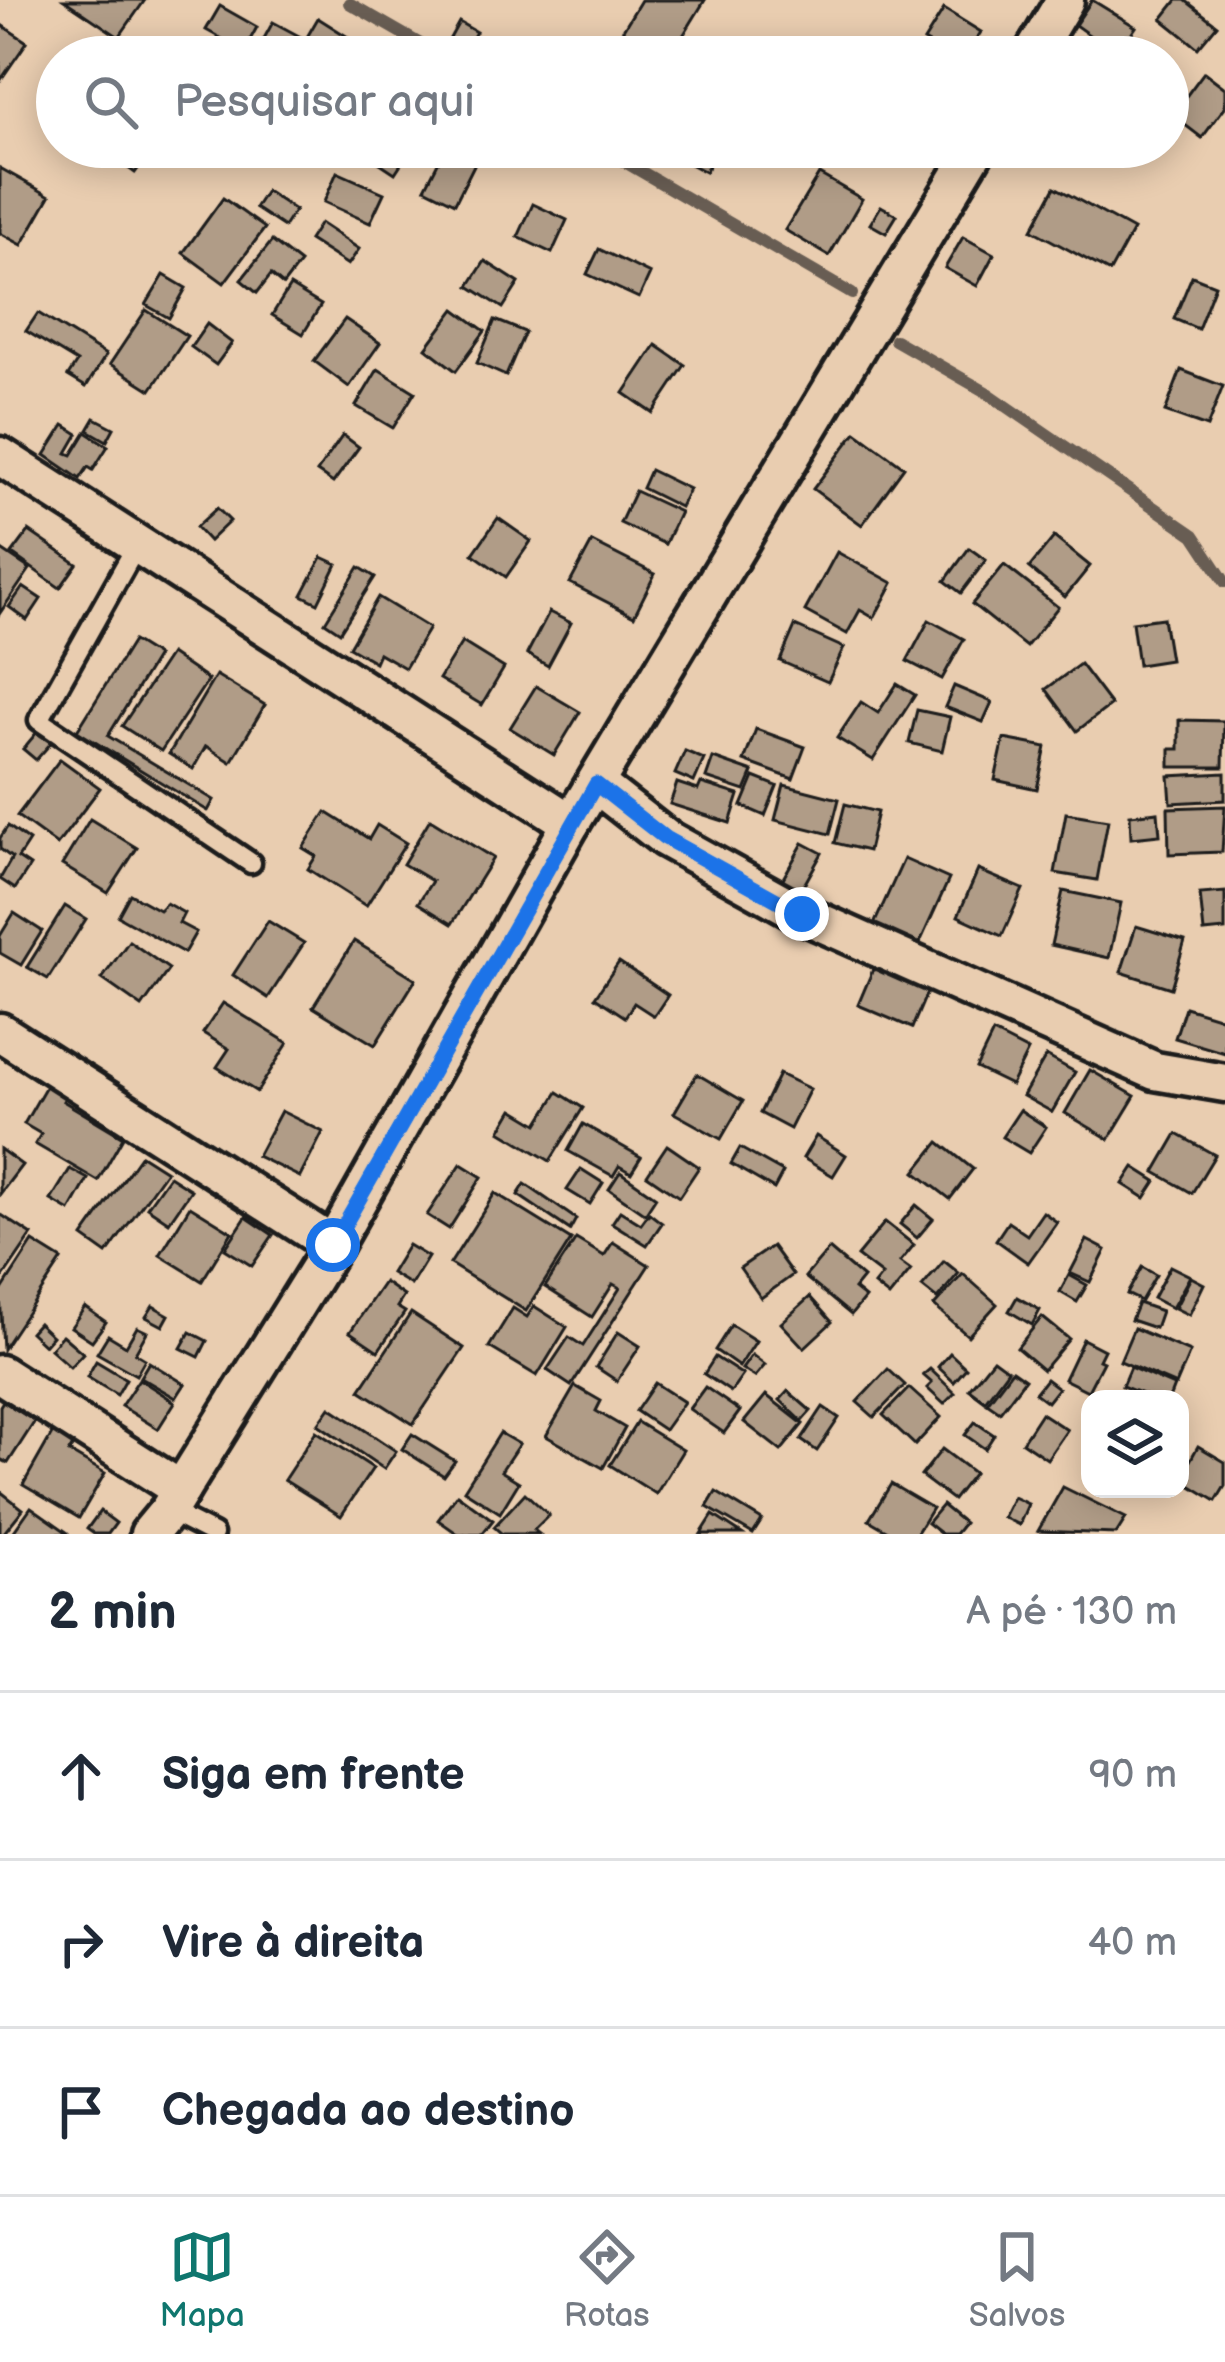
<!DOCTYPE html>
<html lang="pt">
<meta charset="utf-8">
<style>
:root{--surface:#fff;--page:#f2f2f3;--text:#1f2937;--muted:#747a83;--line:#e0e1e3;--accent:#0f766e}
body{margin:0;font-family:"Balsamiq Sans",sans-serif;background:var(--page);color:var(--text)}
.controls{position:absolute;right:36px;bottom:36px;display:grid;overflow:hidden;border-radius:24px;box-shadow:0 6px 30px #0003}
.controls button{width:108px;height:108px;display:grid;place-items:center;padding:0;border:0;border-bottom:3px solid var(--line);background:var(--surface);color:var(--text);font:60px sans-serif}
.stop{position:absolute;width:36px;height:36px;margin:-27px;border:9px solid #1a73e8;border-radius:50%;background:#fff}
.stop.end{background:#1a73e8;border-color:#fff;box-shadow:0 3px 12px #0008}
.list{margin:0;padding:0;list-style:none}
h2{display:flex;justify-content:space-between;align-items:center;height:156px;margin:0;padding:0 48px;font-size:51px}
h2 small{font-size:39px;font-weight:400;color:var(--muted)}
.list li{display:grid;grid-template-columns:78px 1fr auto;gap:36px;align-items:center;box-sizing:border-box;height:168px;padding:0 48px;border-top:3px solid var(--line)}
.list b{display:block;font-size:45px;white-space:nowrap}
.list em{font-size:39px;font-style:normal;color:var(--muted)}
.icon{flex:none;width:66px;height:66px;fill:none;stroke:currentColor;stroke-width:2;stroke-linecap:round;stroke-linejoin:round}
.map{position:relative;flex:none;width:1225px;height:1534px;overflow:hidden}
.search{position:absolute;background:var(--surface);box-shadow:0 6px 30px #0003;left:36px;right:36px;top:36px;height:132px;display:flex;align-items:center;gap:30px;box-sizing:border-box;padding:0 42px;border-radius:66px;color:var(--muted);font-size:45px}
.sheet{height:660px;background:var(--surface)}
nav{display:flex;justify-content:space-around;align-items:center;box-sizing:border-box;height:168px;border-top:3px solid var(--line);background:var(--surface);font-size:33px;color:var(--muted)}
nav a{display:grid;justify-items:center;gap:6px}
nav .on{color:var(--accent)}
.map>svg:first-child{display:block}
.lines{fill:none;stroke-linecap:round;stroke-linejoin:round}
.stream{stroke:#685d53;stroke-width:12}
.building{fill:#b09c87;stroke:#1c1c1c;stroke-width:3}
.service-casing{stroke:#1c1c1c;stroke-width:27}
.minor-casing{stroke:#1c1c1c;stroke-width:45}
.service{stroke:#e9cdb0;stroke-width:18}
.minor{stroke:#e9cdb0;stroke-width:36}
.route{stroke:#1a73e8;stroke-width:15}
</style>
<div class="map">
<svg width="1225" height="1534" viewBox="0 0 1225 1534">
<rect width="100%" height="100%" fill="#e9cdb0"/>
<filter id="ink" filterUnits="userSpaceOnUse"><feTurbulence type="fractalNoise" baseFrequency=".00833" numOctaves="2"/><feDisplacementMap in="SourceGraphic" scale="24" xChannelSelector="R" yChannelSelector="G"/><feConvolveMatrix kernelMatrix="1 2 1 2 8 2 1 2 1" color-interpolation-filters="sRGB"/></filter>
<g filter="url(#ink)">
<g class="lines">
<!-- stream -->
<g class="stream">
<polyline points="349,3 443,57"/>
<polyline points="599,147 852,294"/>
<polyline points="895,340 986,392 1194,535 1225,582"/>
</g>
</g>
<!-- building -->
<g class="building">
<polygon points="64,0 145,0 119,37"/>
<polygon points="641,0 705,0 670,57 660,57 621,33"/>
<polygon points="1092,0 1136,27 1117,55 1075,25"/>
<polygon points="1177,0 1185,0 1217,25 1198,48 1162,19"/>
<polygon points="220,6 257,27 244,51 206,30"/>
<polygon points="944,9 981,32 965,57 952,57 924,41"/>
<polygon points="318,18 378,56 377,57 339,57 307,37"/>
<polygon points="273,22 301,37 290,57 264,57 256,53"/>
<polygon points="459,22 476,32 465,50 449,40"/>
<polygon points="0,24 27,42 0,81"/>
<polygon points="1204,72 1225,88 1225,107 1202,138 1172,115"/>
<polygon points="99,147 154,147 135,173"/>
<polygon points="356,147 412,147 395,173"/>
<polygon points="446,147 476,161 455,203 425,188"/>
<polygon points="682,147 719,147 705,172 677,157"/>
<polygon points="859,147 891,147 882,161"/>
<polygon points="0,168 50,196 22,245 0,233"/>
<polygon points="337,172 384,193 370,223 324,202"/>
<polygon points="819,174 862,199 829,256 785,230"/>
<polygon points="1055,187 1133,230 1110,272 1032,230"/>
<polygon points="266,191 295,210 284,227 255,208"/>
<polygon points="223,198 265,228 224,283 183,253"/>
<polygon points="533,204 567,220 552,253 518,237"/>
<polygon points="881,206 897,215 886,233 870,224"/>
<polygon points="320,223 359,249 348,265 309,240"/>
<polygon points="963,237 994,254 977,286 945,268"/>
<polygon points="272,241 300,263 283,285 271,275 257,293 241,280"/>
<polygon points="599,249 650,274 639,298 587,274"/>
<polygon points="485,261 519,283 503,308 469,286"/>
<polygon points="164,275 186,288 169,318 146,305"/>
<polygon points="1192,276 1215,285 1198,329 1174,319"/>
<polygon points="290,286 321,305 303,334 272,315"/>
<polygon points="455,309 485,331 456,371 426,348"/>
<polygon points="146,310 187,336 151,390 110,364"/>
<polygon points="38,313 106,355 86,387 68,376 77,362 26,331"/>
<polygon points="345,319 380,343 349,387 314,361"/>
<polygon points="495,320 525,332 506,376 477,363"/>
<polygon points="207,324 232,343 216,365 191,347"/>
<polygon points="656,345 685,365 653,413 624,393"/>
<polygon points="378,369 415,392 393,428 356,406"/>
<polygon points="1181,370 1223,386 1207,427 1165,412"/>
<polygon points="95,418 114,428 107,441 88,430"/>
<polygon points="64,425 78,434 67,453 72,455 86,432 108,446 93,470 88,467 80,479 45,455"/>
<polygon points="856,432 904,467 862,525 813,489"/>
<polygon points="343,435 359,447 333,483 317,472"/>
<polygon points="650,470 689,489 680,507 642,488"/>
<polygon points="635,491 680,512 665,544 620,523"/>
<polygon points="217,508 230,521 209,541 196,527"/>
<polygon points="498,518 531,541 506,577 473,554"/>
<polygon points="29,531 77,564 60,588 12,554"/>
<polygon points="1054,537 1090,566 1065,597 1029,568"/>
<polygon points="592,542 655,574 634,616 570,583"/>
<polygon points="969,548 986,560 961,593 945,581"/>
<polygon points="0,549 30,569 0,613"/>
<polygon points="837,552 893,583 874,618 860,610 847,634 805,611"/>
<polygon points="322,557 337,564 318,603 302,595"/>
<polygon points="1004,565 1058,607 1026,647 972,604"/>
<polygon points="359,567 375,577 340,632 325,622"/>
<polygon points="23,587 41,599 27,620 9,607"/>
<polygon points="378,597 429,628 405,668 379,653 375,662 349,647"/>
<polygon points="549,612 571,623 548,666 527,654"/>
<polygon points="1163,618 1170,660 1138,665 1132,622"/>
<polygon points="929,620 964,639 942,679 907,661"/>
<polygon points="795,626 844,648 828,682 780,661"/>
<polygon points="133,641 157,656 108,736 214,800 208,811 77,731"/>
<polygon points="462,642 504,668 482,705 439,679"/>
<polygon points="170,654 208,680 161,751 122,726"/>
<polygon points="1080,664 1111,705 1077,731 1046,689"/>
<polygon points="216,675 265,705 231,762 206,746 193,769 169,754"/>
<polygon points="897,684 915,695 873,760 837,738 861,702 878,713"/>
<polygon points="536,686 580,712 554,755 510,728"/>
<polygon points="954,686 992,702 983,722 945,707"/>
<polygon points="917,710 950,717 942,751 909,743"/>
<polygon points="1179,720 1224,721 1223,767 1170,767 1170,749 1179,749"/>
<polygon points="756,729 805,747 793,779 744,761"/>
<polygon points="38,731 51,743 36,760 23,749"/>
<polygon points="1004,739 1046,747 1037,789 995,780"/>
<polygon points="685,751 704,759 694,782 675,774"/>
<polygon points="713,758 753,772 745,791 706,778"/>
<polygon points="60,759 100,788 57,845 17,816"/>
<polygon points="1225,773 1225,800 1171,803 1169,776"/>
<polygon points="754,777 777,786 765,816 742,806"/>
<polygon points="677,783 698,790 701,783 739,795 730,823 670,804"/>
<polygon points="784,785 839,799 830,834 775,820"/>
<polygon points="845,804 877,812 868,851 835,843"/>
<polygon points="1225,806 1222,852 1169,854 1168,808"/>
<polygon points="326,812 369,839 377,825 406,843 366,906 308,869 316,856 303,848"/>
<polygon points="1158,812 1160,835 1131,838 1130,815"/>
<polygon points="1066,813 1108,820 1097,880 1055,873"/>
<polygon points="90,819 137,848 108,893 62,865"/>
<polygon points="430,819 493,858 452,924 418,903 432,881 403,864"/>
<polygon points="8,826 29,841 18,858 30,866 15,889 0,879 12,858 0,849 0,838"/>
<polygon points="803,843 822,853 800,892 781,882"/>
<polygon points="904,859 949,879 917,949 872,929"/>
<polygon points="978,870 1023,889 1002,936 958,916"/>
<polygon points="1063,891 1121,903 1109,958 1051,945"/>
<polygon points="1225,892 1225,930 1204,932 1200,894"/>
<polygon points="130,894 159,910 166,903 184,913 179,923 196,932 184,953 118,916"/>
<polygon points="65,906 86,919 48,979 27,967"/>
<polygon points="14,913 42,931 21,965 0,953 0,936"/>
<polygon points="268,921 304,943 268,998 233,975"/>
<polygon points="1136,926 1185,941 1171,988 1121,972"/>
<polygon points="129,941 169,969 142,1007 102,979"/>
<polygon points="354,941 416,979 375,1045 313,1007"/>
<polygon points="619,962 668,995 654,1016 634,1003 625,1017 595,997"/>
<polygon points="874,967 928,990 912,1028 858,1005"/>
<polygon points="223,1003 288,1043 257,1092 217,1067 229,1049 203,1033"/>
<polygon points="1185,1007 1225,1019 1225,1053 1175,1038"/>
<polygon points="993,1033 1028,1051 1011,1085 976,1068"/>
<polygon points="1046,1056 1075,1072 1052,1112 1023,1096"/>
<polygon points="1090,1070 1135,1096 1109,1139 1065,1113"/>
<polygon points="697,1074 743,1101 721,1139 674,1113"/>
<polygon points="779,1074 810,1089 790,1129 760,1113"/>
<polygon points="47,1084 66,1096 63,1101 123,1137 98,1181 35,1144 41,1134 24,1124"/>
<polygon points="558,1092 583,1108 550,1161 500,1131 513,1109 538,1124"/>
<polygon points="1020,1110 1046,1127 1029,1153 1002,1137"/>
<polygon points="281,1111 323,1132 300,1177 257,1156"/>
<polygon points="583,1124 641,1157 631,1173 619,1166 613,1176 568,1151"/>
<polygon points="1177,1134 1215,1155 1192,1193 1155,1172"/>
<polygon points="816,1136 846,1155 833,1176 803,1158"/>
<polygon points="939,1142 973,1169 950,1199 915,1172"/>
<polygon points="667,1145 699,1167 679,1197 647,1175"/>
<polygon points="740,1148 783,1172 774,1189 731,1164"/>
<polygon points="0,1149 22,1165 0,1194"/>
<polygon points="141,1155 166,1171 107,1254 83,1237"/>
<polygon points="461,1164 482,1177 449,1229 427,1215"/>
<polygon points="1134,1167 1156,1181 1145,1198 1123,1184"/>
<polygon points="70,1169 88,1179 70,1211 51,1200"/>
<polygon points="581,1169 603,1183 590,1204 567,1190"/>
<polygon points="620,1172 656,1197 645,1214 609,1189"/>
<polygon points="169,1176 191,1190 169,1222 147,1207"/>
<polygon points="525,1184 576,1219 570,1230 518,1195"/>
<polygon points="495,1193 571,1240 526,1311 450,1264"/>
<polygon points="916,1205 933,1219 917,1238 900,1224"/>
<polygon points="190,1206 232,1232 202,1281 160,1255"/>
<polygon points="620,1211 641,1224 649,1213 662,1223 647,1245 612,1223"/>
<polygon points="1043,1212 1057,1222 1028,1263 996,1240 1008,1222 1027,1235"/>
<polygon points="0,1214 32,1235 0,1282"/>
<polygon points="246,1217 273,1235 252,1266 225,1249"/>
<polygon points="885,1222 914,1245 900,1262 911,1270 889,1297 874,1285 882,1275 857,1256"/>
<polygon points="576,1239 604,1256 613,1242 649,1265 571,1386 547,1370 569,1337 583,1346 620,1288 613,1284 592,1317 545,1287"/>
<polygon points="1087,1240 1106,1250 1090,1282 1070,1273"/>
<polygon points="33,1242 62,1260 3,1349 0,1293"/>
<polygon points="408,1245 428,1257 411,1285 391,1273"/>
<polygon points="772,1246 793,1275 761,1298 740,1268"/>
<polygon points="829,1249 863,1278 854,1289 865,1298 851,1315 805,1277"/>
<polygon points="944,1261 959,1273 937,1299 922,1287"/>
<polygon points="1170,1266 1190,1276 1172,1308 1153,1298"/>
<polygon points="1142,1267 1156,1275 1141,1301 1127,1294"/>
<polygon points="963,1274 997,1304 968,1336 934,1306"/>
<polygon points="1069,1275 1087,1285 1077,1302 1060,1292"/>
<polygon points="1191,1277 1204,1284 1189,1315 1175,1308"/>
<polygon points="384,1282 404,1296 397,1307 405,1312 378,1351 350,1332"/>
<polygon points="810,1297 832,1322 804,1348 781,1323"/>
<polygon points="1017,1297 1040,1310 1032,1325 1009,1311"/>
<polygon points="1138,1303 1161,1311 1155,1328 1131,1320"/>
<polygon points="153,1306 169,1315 163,1326 146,1317"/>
<polygon points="534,1306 567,1327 537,1376 489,1347 513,1308 527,1317"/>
<polygon points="85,1307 106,1322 92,1341 71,1327"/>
<polygon points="411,1313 464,1348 413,1424 360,1390"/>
<polygon points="1042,1317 1069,1339 1043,1370 1017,1348"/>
<polygon points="38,1323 52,1336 44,1345 30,1332"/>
<polygon points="731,1325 756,1341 739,1367 715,1350"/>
<polygon points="137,1327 147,1332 135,1353 145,1359 136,1375 97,1353 108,1335 126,1346"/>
<polygon points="1134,1328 1190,1352 1176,1385 1120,1361"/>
<polygon points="190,1332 207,1341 199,1357 181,1348"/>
<polygon points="618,1332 640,1346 617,1381 596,1367"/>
<polygon points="62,1335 83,1353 70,1367 50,1349"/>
<polygon points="1083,1339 1104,1350 1099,1360 1103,1362 1088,1391 1064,1379"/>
<polygon points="950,1353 966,1368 954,1382 938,1367"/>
<polygon points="752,1355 765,1365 755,1377 742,1369"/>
<polygon points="715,1357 743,1375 731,1392 704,1374"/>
<polygon points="993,1359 1008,1370 985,1401 969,1389"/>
<polygon points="96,1361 126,1379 117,1395 87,1377"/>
<polygon points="149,1362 185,1384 176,1398 140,1377"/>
<polygon points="1130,1367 1174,1386 1169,1399 1154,1399 1122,1386"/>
<polygon points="888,1369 905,1385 874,1417 857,1402"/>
<polygon points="930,1369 955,1393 944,1404 927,1388 932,1383 923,1375"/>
<polygon points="1012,1370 1025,1379 1000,1412 987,1403"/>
<polygon points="139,1379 175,1402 158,1429 121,1406"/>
<polygon points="1046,1379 1058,1388 1047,1402 1035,1393"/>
<polygon points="655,1383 684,1402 664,1430 636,1411"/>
<polygon points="575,1386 601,1401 596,1411 625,1428 603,1468 546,1436"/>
<polygon points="705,1387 740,1411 724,1433 689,1409"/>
<polygon points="909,1388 941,1417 915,1445 883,1415"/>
<polygon points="788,1391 811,1411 802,1421 780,1400"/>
<polygon points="766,1395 803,1424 781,1451 744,1422"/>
<polygon points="3,1401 35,1421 8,1463 0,1459 0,1406"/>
<polygon points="330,1407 396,1451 384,1469 318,1424"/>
<polygon points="823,1407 839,1418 817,1451 801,1440"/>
<polygon points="1041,1413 1067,1430 1047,1459 1022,1442"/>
<polygon points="637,1422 683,1450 656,1494 610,1465"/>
<polygon points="975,1422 994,1435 985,1449 965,1435"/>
<polygon points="57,1425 78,1437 69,1452 105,1473 79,1518 23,1485"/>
<polygon points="316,1431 373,1468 341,1516 284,1480"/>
<polygon points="500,1433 519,1444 501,1471 519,1482 500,1513 464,1490"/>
<polygon points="412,1434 455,1461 444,1476 402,1449"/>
<polygon points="1198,1446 1225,1462 1225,1486 1216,1501 1180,1479"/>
<polygon points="942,1449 974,1473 953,1500 921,1476"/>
<polygon points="891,1484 932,1508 916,1534 893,1534 869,1520"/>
<polygon points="1063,1487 1126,1518 1116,1534 1038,1531"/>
<polygon points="0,1491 23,1509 3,1534 0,1534"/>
<polygon points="716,1492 762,1520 753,1534 707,1507"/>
<polygon points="525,1493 549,1515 534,1530 539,1534 502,1534 494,1527"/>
<polygon points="457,1494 493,1520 482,1534 458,1534 438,1520"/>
<polygon points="1013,1497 1028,1504 1019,1525 1003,1517"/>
<polygon points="942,1505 964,1523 955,1534 941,1534 927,1523"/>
<polygon points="31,1507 68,1533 68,1534 12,1534"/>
<polygon points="100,1511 116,1523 108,1534 94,1534 87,1529"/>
<polygon points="713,1515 742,1534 701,1534"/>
</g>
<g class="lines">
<defs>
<g id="service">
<polyline points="137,545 39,720 251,863"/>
<polyline points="168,1511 213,1534"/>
</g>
<g id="minor">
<polyline points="1031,57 1065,0"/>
<polyline points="0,456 571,823"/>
<polyline points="596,784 665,838 802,914 1155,1071 1225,1083"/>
<polyline points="0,1032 333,1245"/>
<polyline points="0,1374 181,1490"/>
<polyline points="149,1534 168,1511 333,1245 571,823 977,147"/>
</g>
</defs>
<!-- service casing -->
<use href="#service" class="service-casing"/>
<!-- minor casing -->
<use href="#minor" class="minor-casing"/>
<!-- service -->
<use href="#service" class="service"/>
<!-- minor -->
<use href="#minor" class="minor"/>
</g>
</g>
<g class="lines" filter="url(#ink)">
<!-- route -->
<polyline class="route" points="333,1245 596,784 665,838 802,914"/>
</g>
</svg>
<div class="controls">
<button><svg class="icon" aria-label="layers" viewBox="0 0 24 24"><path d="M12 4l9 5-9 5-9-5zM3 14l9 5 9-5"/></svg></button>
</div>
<div class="stop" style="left:333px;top:1245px"></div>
<div class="stop end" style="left:802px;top:914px"></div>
<div class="search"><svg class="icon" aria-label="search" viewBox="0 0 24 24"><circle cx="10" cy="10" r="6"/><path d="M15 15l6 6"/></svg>Pesquisar aqui</div>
</div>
<section class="sheet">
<h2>2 min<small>A pé · 130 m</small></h2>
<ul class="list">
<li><svg class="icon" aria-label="ahead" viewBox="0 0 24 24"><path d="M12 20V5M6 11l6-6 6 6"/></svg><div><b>Siga em frente</b></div><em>90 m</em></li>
<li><svg class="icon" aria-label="right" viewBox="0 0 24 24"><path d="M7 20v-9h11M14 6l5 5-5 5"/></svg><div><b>Vire à direita</b></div><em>40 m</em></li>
<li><svg class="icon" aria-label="arrive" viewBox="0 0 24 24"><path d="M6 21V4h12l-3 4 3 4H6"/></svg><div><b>Chegada ao destino</b></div></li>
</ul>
</section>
<nav>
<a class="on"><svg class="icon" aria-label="map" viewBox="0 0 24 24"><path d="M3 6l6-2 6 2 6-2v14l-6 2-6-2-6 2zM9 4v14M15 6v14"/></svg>Mapa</a>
<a><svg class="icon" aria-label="directions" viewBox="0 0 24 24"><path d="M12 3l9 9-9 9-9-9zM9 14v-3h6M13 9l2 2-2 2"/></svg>Rotas</a>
<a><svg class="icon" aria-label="saved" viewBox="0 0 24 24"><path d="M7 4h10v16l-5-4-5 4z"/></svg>Salvos</a>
</nav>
